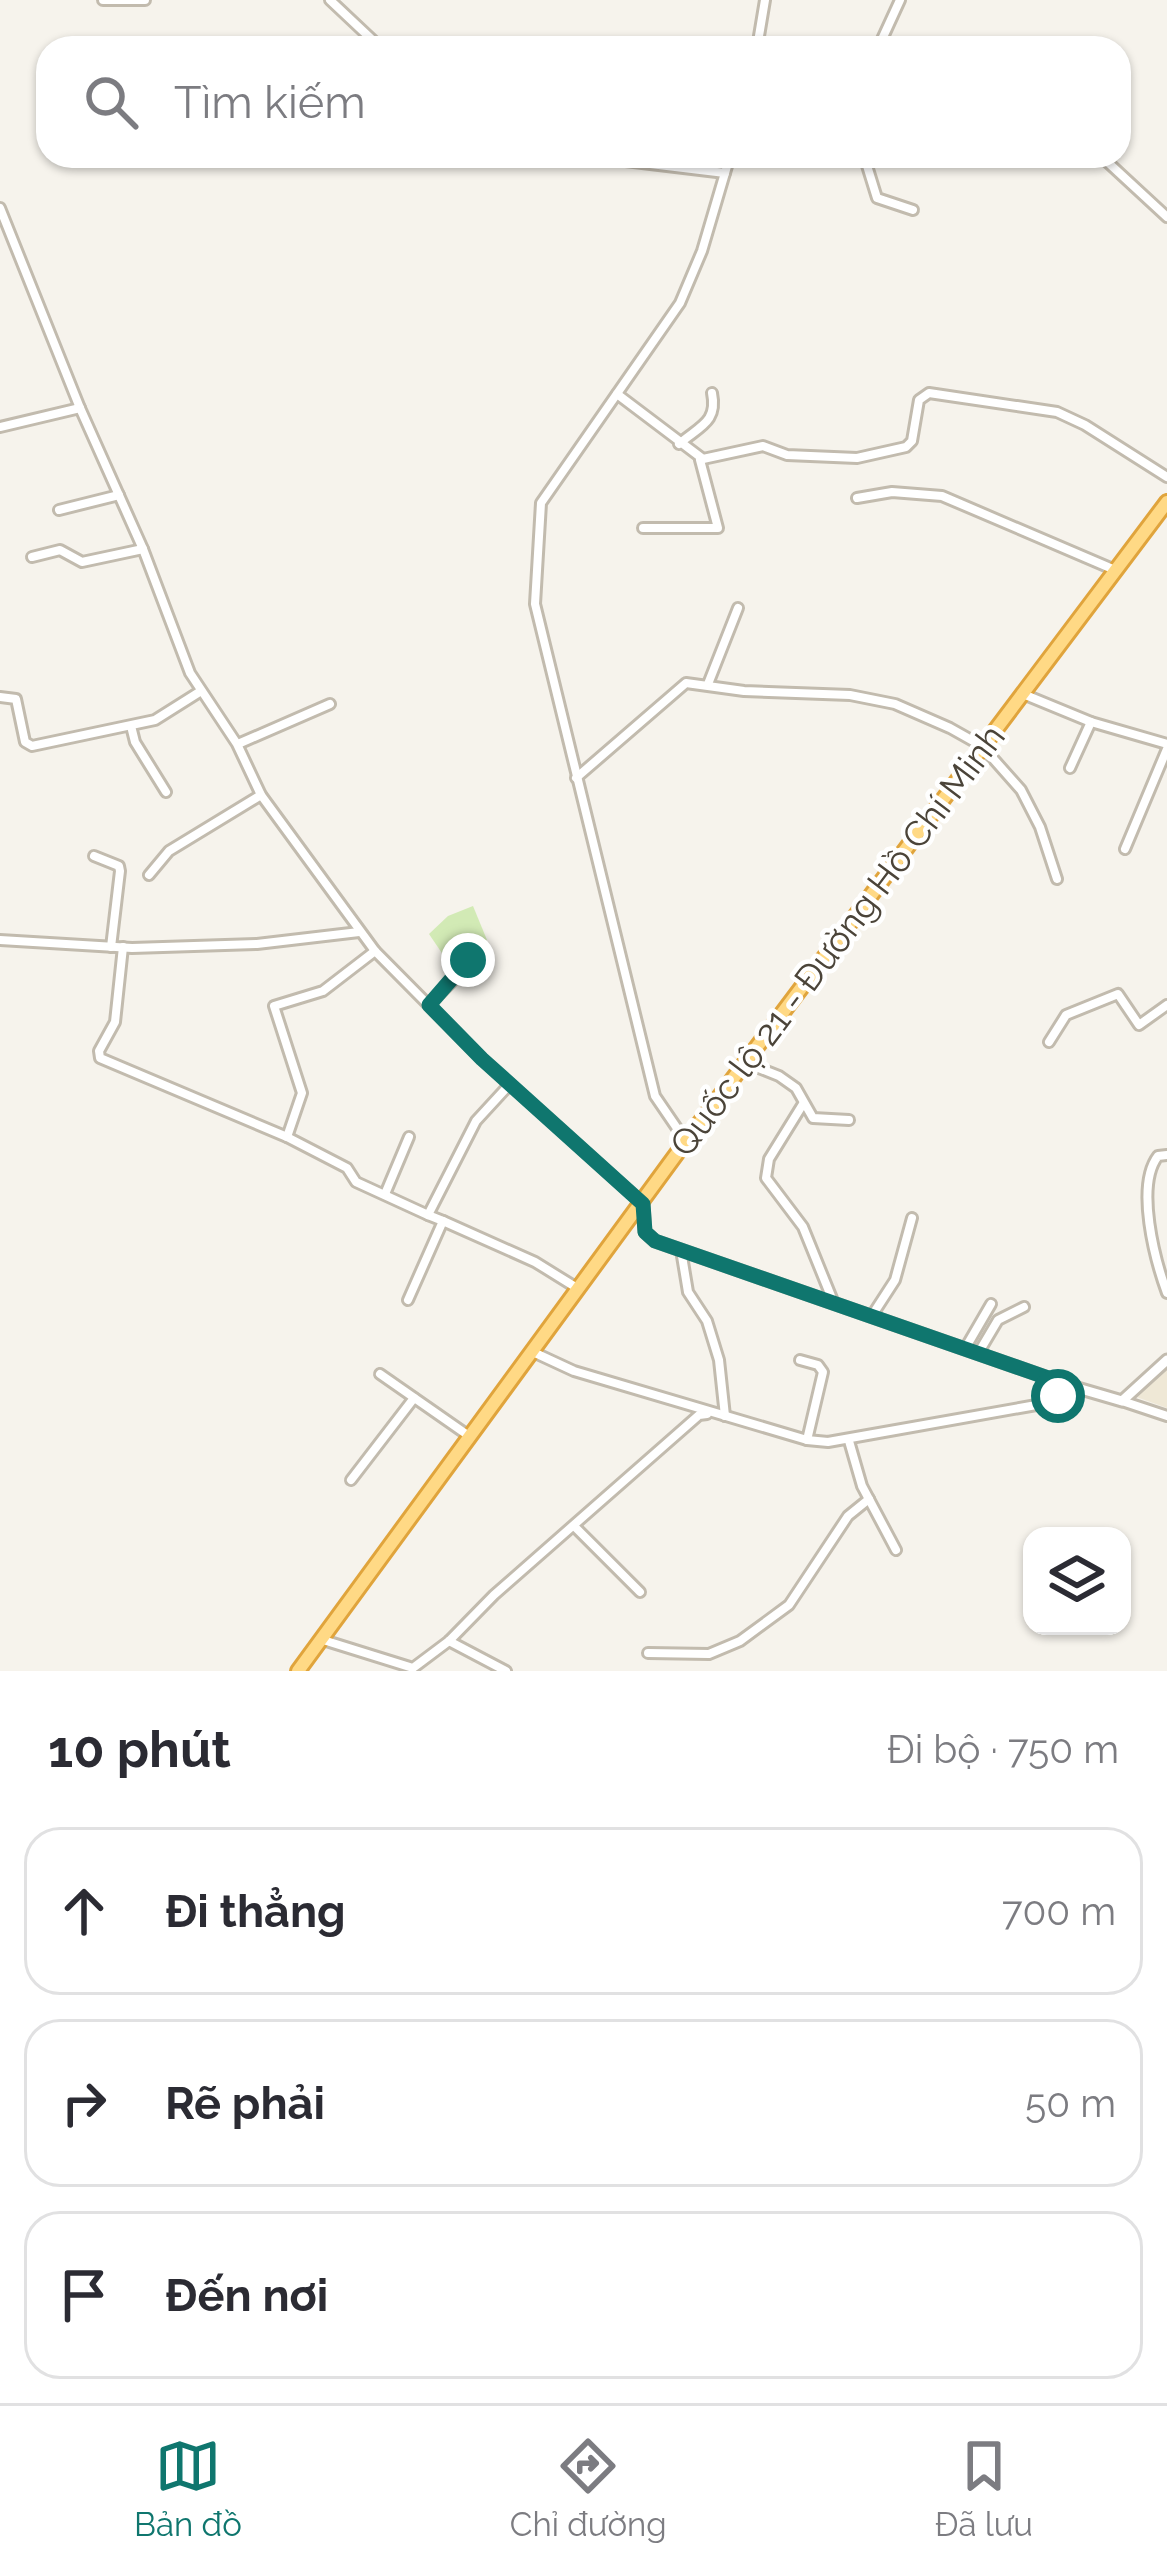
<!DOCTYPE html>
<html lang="vi">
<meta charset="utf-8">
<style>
:root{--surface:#fff;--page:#f2f2f3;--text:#2b2b33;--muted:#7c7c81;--line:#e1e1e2;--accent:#0f766e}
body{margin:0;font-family:Raleway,sans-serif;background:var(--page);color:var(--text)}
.controls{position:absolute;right:36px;bottom:36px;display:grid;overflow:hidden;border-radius:24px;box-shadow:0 3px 9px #0004}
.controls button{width:108px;height:108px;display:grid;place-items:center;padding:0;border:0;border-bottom:3px solid var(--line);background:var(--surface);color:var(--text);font:60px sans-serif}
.stop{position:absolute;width:36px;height:36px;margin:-27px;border:9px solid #0f766e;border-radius:50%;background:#fff}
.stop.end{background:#0f766e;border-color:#fff;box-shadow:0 3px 12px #0008}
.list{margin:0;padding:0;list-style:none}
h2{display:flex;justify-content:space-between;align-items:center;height:156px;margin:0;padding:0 48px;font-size:51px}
h2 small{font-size:39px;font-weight:400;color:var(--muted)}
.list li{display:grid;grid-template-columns:78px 1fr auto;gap:36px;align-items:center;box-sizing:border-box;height:168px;margin:0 24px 24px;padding:0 24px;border:3px solid var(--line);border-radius:36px}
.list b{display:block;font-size:45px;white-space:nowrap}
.list em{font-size:39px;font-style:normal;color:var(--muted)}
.icon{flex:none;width:66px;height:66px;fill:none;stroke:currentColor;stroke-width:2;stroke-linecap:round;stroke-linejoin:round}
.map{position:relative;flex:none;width:1167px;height:1671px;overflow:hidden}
.search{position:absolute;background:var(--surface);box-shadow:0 3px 9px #0004;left:36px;right:36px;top:36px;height:132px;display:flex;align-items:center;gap:30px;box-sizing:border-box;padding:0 42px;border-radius:36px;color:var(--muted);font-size:45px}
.sheet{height:732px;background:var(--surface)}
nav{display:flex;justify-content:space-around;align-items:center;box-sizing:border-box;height:168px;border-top:3px solid var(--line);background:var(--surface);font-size:33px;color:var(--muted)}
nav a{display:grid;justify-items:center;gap:6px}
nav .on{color:var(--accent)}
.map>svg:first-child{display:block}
.education{fill:#efe8d6}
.green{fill:#d2eab5}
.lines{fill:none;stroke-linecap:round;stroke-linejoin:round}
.minor-casing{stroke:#c2bbae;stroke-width:14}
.tertiary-casing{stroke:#c2bbae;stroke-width:15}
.trunk-casing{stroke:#e0a43c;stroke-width:18}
.minor{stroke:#fff;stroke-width:8}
.tertiary{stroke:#fff;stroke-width:9}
.trunk{stroke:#ffd985;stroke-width:12}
.route{stroke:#0f766e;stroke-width:15}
.labels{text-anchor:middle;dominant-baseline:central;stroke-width:9;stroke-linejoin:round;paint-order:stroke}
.street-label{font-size:36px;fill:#4b4439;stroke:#fff}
</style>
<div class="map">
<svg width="1167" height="1671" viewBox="0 0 1167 1671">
<rect width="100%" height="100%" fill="#f6f3ec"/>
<!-- education -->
<polygon class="education" points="1167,1369 1167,1408 1131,1395"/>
<!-- green -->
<polygon class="green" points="473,906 487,940 452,968 429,934 448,916"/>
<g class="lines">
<defs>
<g id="minor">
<polyline points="103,0 145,0"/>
<polyline points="330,0 381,48"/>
<polyline points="757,48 765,0"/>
<polyline points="878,48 900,0"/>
<polyline points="584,156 725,173"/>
<polyline points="864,156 877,198 913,210"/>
<polyline points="1101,156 1167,217"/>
<polyline points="0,208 80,408 143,549 190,673 237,744 261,795 375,951 482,1059 642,1203"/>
<polyline points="617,394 703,459 763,446 787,455 857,458 906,447 912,441 919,400 929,393 1057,412 1085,425 1167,477"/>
<polyline points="0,427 80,408"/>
<path d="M679,444C700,426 718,422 712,393"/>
<polyline points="857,498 892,492 942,496 1115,570"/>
<polyline points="59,510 119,495"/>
<polyline points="643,528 718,528 700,460"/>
<polyline points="32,557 60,550 82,562 143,549"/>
<polyline points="708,684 738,608"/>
<polyline points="1023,694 1091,722 1167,744"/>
<polyline points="0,697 16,699 25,742 32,746 155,720 201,691"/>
<polyline points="131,726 135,742 166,792"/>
<polyline points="238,744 330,704"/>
<polyline points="1070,768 1091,722"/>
<polyline points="576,778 686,683 744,691 850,695 895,704 950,728 982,746 1021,790 1040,827 1057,879"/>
<polyline points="1125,849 1167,749"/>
<polyline points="94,856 119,866 120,871 111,947"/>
<polyline points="149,875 169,851 261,795"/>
<polyline points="0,940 132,948 257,944 359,932"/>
<polyline points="123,947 115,1022 99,1051 100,1058 287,1137 347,1168 356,1182 428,1215"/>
<polyline points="429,1005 460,973 466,955"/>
<polyline points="1049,1042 1066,1015 1118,994 1139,1025 1167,1005"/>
<polyline points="746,1063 779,1076 796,1088 813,1118 849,1120"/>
<polyline points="803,1104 769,1159 766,1178 803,1227 833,1301"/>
<polyline points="287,1137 302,1093 274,1006 323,991 375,951"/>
<polyline points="685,1140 655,1096 535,604 541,503 680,303 702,251 730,156"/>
<path d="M1167,1155L1158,1156C1135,1186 1155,1260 1167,1293"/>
<polyline points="385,1194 409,1137"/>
<polyline points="443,1221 535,1262 577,1288"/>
<polyline points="681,1250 688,1292 707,1321 719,1360 725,1416"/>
<polyline points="408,1300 443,1221 428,1215 476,1121 510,1084"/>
<polyline points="873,1314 895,1280 912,1218"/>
<polyline points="966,1347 991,1304"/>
<polyline points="533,1352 574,1371 807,1440 828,1442 1042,1404 1053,1401 1063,1388 1071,1387"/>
<polyline points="979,1352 998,1320 1024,1307"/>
<polyline points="800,1360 818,1365 823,1372 807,1440"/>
<polyline points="380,1374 469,1436"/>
<polyline points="1122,1401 1167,1416"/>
<polyline points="849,1441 862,1486 896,1550"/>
<polyline points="351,1480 414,1398"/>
<polyline points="574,1526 640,1592"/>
<polyline points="320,1639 413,1668 449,1641 494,1595 699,1415 707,1414"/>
<polyline points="449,1641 506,1671"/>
<polyline points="648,1653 709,1654 740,1641 789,1605 848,1516 869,1499"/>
</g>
<polyline id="tertiary" points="643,1204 645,1232 655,1241 1074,1387 1122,1401 1167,1360"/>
<polyline id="trunk" points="298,1671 686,1141 1167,502"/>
</defs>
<!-- minor casing -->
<use href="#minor" class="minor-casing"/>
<!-- tertiary casing -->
<use href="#tertiary" class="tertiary-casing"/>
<!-- trunk casing -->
<use href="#trunk" class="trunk-casing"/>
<!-- minor -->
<use href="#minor" class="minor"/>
<!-- tertiary -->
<use href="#tertiary" class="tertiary"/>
<!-- trunk -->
<use href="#trunk" class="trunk"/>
</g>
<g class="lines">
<!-- route -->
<polyline class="route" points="468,960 429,1005 482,1059 643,1204 645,1232 655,1241 1074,1387 1063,1388 1058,1396"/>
</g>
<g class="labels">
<!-- street labels -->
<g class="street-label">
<text transform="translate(837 940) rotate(-53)">Quốc lộ 21 - Đường Hồ Chí Minh</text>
</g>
</g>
</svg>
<div class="controls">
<button><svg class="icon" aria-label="layers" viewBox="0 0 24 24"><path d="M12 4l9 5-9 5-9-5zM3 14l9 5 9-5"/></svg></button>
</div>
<div class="stop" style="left:1058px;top:1396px"></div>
<div class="stop end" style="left:468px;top:960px"></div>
<div class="search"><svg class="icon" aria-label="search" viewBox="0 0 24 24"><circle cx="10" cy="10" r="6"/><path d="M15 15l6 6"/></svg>Tìm kiếm</div>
</div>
<section class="sheet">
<h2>10 phút<small>Đi bộ · 750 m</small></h2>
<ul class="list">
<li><svg class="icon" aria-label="ahead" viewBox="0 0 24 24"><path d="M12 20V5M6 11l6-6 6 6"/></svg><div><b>Đi thẳng</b></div><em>700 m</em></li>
<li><svg class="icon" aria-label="right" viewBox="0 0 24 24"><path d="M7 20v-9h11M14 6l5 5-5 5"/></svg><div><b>Rẽ phải</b></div><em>50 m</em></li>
<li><svg class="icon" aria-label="arrive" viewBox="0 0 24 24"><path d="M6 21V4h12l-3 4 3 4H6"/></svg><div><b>Đến nơi</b></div></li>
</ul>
</section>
<nav>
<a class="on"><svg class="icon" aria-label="map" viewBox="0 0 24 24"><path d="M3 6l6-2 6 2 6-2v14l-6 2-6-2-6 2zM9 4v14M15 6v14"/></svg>Bản đồ</a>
<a><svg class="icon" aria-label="directions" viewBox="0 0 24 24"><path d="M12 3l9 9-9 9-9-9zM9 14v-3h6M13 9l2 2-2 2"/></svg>Chỉ đường</a>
<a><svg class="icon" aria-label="saved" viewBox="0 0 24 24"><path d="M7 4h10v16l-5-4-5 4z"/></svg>Đã lưu</a>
</nav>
